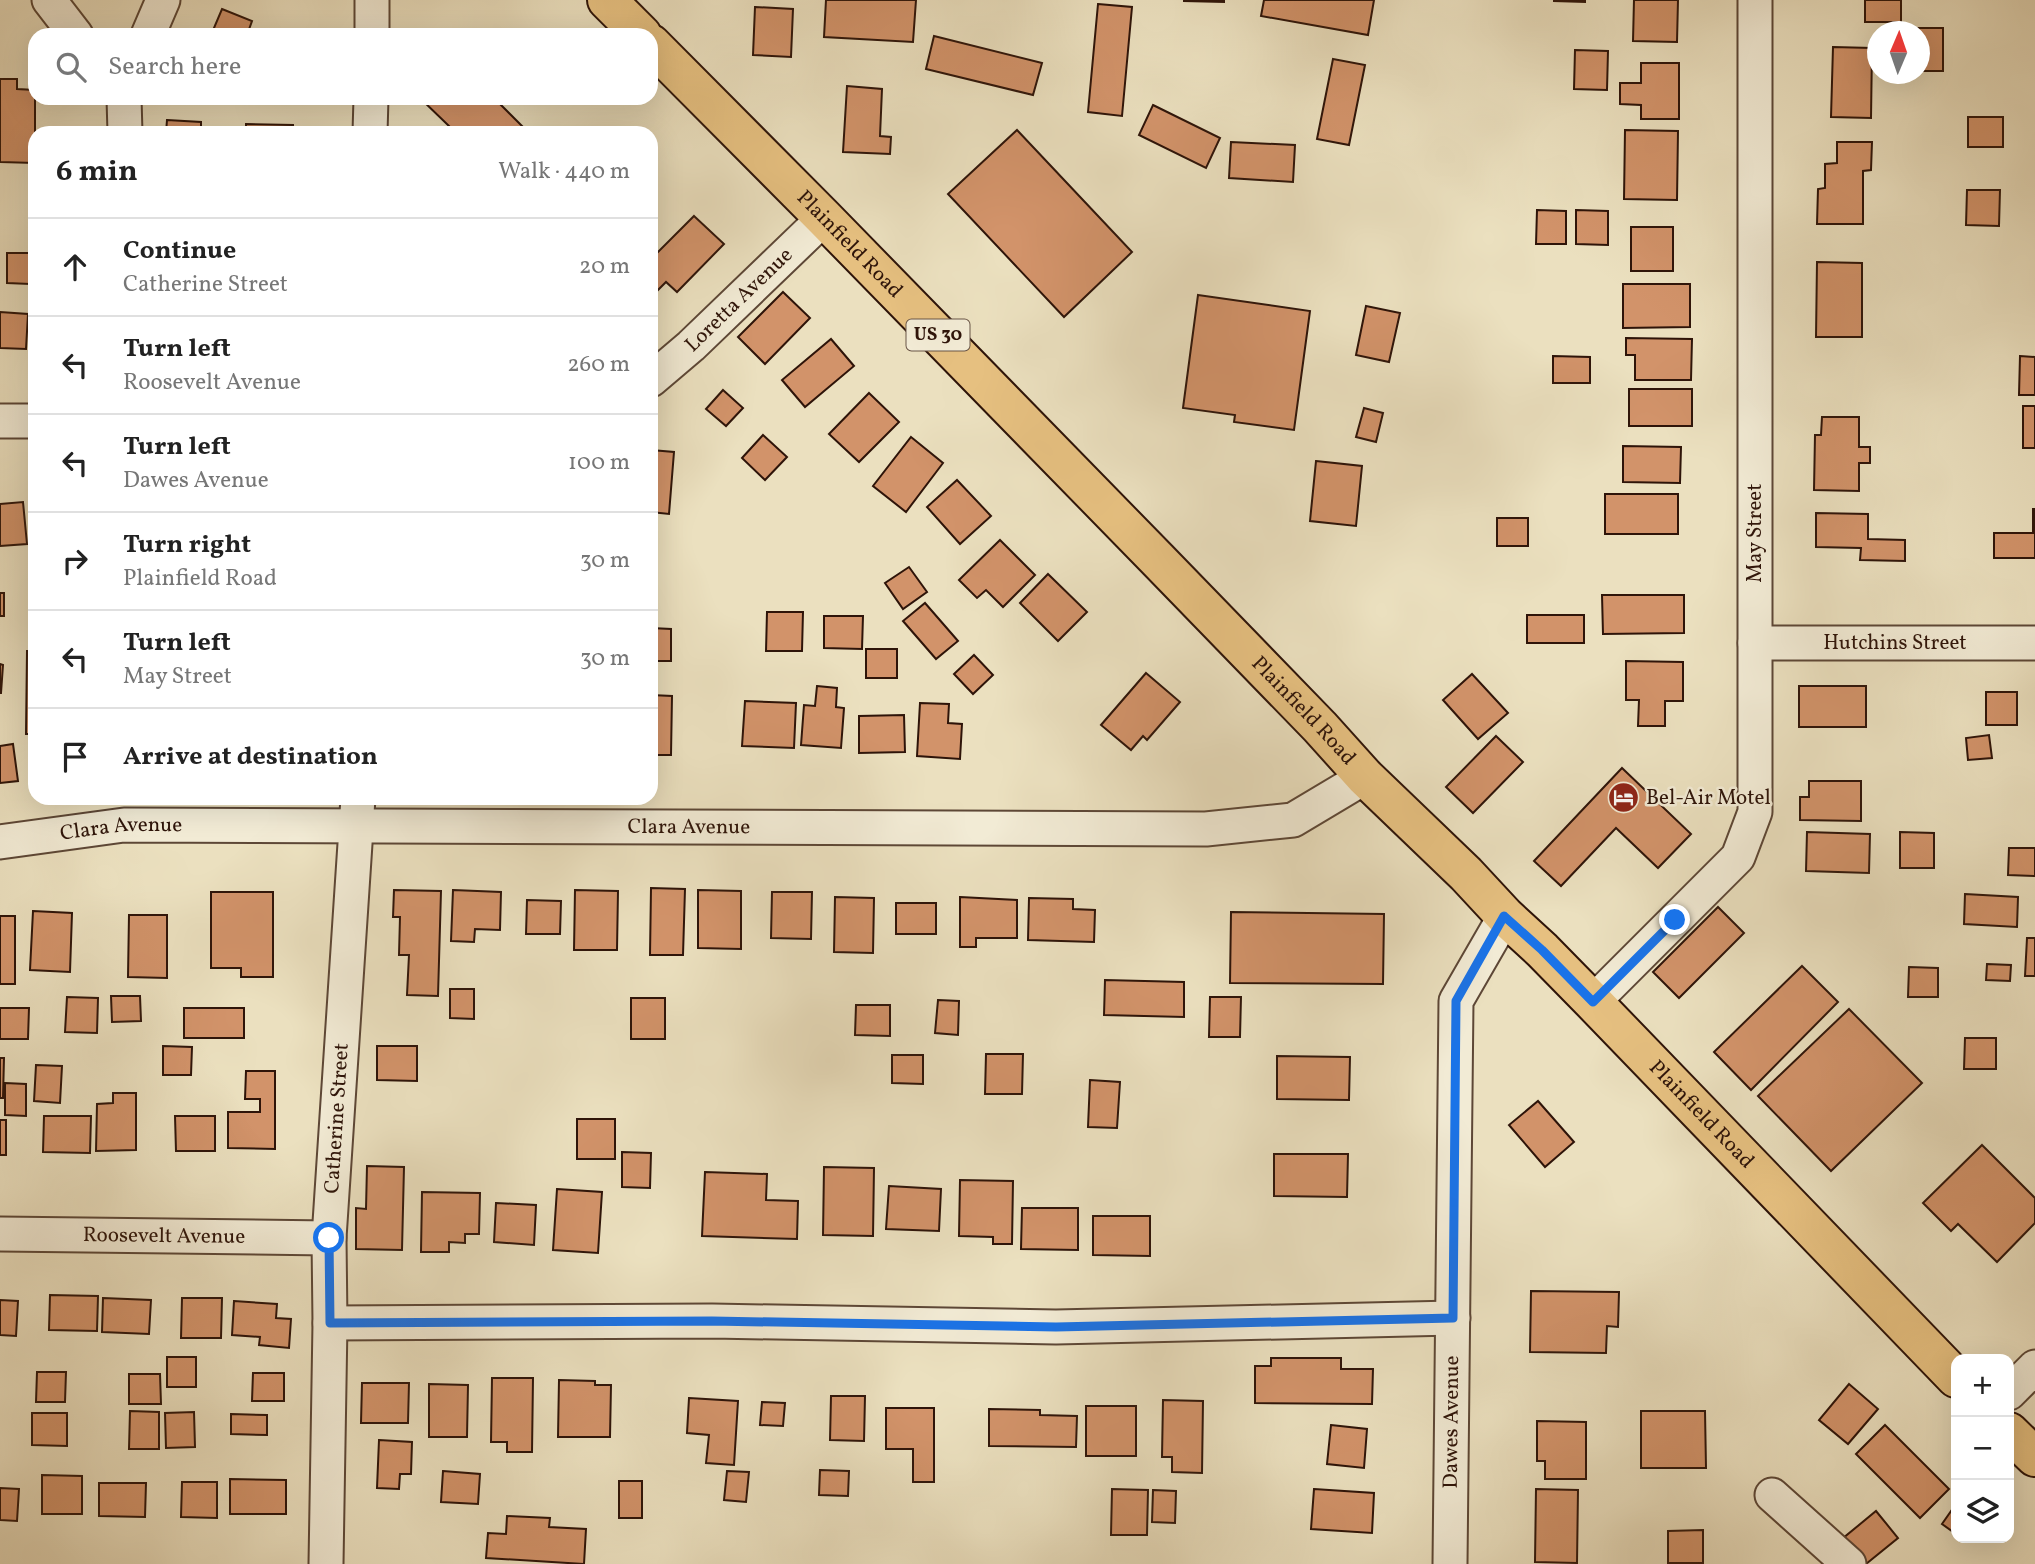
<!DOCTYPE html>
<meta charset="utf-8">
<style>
:root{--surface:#fff;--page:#f2f2f2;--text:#222;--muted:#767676;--line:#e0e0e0}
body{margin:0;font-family:Vollkorn,serif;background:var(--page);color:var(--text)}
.controls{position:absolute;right:21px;bottom:21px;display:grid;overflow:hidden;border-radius:14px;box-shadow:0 7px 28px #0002}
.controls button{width:63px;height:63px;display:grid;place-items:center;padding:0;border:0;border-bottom:2px solid var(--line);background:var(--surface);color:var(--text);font:35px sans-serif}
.compass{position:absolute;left:1867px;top:21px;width:63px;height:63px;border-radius:50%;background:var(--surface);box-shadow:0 7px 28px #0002;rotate:2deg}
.stop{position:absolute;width:21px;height:21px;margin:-16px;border:5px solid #1a73e8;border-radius:50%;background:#fff}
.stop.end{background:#1a73e8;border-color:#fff;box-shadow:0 2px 7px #0008}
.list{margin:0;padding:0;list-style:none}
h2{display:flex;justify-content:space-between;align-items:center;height:91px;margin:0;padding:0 28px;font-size:30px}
h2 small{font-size:23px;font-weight:400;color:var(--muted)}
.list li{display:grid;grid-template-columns:46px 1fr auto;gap:21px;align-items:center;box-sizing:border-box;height:98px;padding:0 28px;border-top:2px solid var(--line)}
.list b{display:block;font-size:26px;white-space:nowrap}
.list p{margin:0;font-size:23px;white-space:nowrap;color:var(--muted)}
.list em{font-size:23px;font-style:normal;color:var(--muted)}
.icon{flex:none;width:38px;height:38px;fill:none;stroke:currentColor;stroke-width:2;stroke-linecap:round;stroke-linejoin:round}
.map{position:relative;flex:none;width:2035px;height:1564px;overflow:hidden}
.search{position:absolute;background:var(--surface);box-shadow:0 7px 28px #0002;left:28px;top:28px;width:630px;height:77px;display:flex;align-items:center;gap:18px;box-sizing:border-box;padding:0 24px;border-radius:21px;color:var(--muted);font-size:26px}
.panel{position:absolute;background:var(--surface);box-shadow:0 7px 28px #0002;left:28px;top:126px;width:630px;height:679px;border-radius:21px}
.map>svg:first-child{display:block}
.building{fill:#d2936a;stroke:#2e1409;stroke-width:2}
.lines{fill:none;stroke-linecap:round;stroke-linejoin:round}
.minor-casing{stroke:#5d4736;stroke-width:37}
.primary-casing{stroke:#2e1409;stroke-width:42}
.minor{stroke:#f2ebd5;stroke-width:33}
.primary{stroke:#e6c080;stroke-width:38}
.route{stroke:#1a73e8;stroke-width:9}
.labels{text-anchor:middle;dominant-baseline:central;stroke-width:5;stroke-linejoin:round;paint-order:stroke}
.shield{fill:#f2ebd5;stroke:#695446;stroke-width:2}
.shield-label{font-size:19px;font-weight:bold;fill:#2e1409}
.street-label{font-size:21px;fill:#2e1409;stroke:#f2ebd5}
.poi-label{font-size:21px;fill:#2e1409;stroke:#f2ebd5;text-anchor:start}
</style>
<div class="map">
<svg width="2035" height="1564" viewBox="0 0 2035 1564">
<rect width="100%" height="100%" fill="#ebe0bf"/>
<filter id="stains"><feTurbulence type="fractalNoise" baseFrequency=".00286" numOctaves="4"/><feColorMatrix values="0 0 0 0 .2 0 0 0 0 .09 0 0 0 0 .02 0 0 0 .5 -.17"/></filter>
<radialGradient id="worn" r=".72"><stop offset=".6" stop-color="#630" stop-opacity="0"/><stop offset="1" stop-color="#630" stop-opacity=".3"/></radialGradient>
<!-- building -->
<g class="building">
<polygon points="826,0 916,0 913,42 824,37"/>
<polygon points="1184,0 1224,0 1224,2 1184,1"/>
<polygon points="1264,0 1374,0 1368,35 1261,16"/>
<polygon points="1554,0 1585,0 1585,2 1554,1"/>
<polygon points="1634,0 1678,0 1677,42 1633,41"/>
<rect x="1865" y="0" width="36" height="22"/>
<polygon points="1098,4 1132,7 1122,116 1088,112"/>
<polygon points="755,7 793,9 791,57 753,55"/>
<polygon points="222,9 252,21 247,35 211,35"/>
<polygon points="1900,28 1943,28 1943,71 1920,71 1920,32 1900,32"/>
<polygon points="934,36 1042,63 1033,95 926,69"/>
<polygon points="1833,47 1872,48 1871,118 1831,117"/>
<polygon points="1575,50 1608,51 1607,90 1574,89"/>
<polygon points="1333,59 1365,65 1349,145 1317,139"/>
<polygon points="1641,63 1679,63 1679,119 1641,119 1641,105 1620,104 1620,83 1641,83"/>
<polygon points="0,79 17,79 17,89 35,90 35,163 0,162"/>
<polygon points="847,86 882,89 880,136 891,137 890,154 843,152"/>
<polygon points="420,98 494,98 526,130 523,133 444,133 450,127"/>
<polygon points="1153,105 1220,138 1206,168 1139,135"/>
<rect x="1968" y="117" width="35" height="30"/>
<polygon points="167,120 201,122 201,133 166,133"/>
<polygon points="246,124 293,125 293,133 246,133"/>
<polygon points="1017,130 1132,252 1064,317 948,194"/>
<polygon points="1625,130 1678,131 1677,200 1624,199"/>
<polygon points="1231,142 1295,145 1293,182 1229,178"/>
<polygon points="1837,142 1872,142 1871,170 1863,171 1863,224 1817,224 1818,189 1825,188 1825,164 1837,163"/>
<polygon points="1967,190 2000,190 1999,226 1966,225"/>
<polygon points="1537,210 1566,211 1566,244 1536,244"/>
<polygon points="1576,210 1608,211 1608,245 1576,244"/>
<polygon points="694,216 724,244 677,292 666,282 651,297 651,259"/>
<rect x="1631" y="227" width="42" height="44"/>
<polygon points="7,253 31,253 30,284 7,283"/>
<polygon points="1817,262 1862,263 1862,337 1816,337"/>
<polygon points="1623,284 1690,284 1690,327 1623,328"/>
<polygon points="783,292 810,318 765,364 738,337"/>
<polygon points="1198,295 1310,311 1294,430 1234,422 1235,415 1183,408"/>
<polygon points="1366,306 1400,313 1389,362 1356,355"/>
<polygon points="0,312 28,314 26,349 0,348"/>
<polygon points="1626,338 1692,339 1691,380 1635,380 1635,355 1626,355"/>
<polygon points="831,339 854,366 805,407 782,380"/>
<polygon points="1553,356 1590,357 1590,383 1553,383"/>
<polygon points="2020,356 2035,357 2035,395 2019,395"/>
<rect x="1629" y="389" width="63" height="37"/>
<polygon points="723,390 743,408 726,426 706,409"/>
<polygon points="869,393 899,422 859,462 829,434"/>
<rect x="2023" y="406" width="12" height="42"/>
<polygon points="1364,408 1383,413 1376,442 1356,437"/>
<polygon points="1822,417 1859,417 1859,447 1870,447 1870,463 1859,463 1859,491 1814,490 1815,435 1821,435"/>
<polygon points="763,435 787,457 765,480 742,458"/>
<polygon points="911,437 943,463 906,512 873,486"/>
<polygon points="1623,446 1681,447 1680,483 1623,482"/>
<polygon points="651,450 674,452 669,514 651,512"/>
<polygon points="1316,461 1362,466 1356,526 1310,521"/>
<polygon points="957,480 991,516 960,544 927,507"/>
<rect x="1605" y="494" width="73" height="40"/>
<polygon points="23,502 27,544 0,546 0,504"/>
<polygon points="2033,509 2035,509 2035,558 1994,558 1994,533 2033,533"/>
<polygon points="1816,513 1868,514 1868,539 1905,540 1905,561 1860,560 1861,548 1816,547"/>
<rect x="1497" y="518" width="31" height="28"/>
<polygon points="1000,540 1035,575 1003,607 986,590 977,598 959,580"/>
<polygon points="909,567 927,592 903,609 885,583"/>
<polygon points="1048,574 1087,612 1058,641 1020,603"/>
<rect x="0" y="593" width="4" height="23"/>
<polygon points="1602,595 1684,595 1684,633 1603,634"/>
<polygon points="925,603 958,641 936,659 903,621"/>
<polygon points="767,612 803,612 802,651 766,651"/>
<rect x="1527" y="615" width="57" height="28"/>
<polygon points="824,616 863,616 862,649 824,648"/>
<polygon points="651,628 671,629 671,661 651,661"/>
<rect x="866" y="649" width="31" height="29"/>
<polygon points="27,651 35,651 35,734 26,734"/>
<polygon points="974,655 993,675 973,694 954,674"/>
<polygon points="1626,661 1683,662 1683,701 1665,701 1665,726 1638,726 1639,700 1626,700"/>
<polygon points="0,664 3,665 1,693 0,693"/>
<polygon points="1146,673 1180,702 1147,740 1143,736 1131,750 1101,725"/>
<polygon points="1472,674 1508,713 1478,739 1443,700"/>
<polygon points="817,686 837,688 836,707 844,708 841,748 801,745 804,705 815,706"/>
<rect x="1799" y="686" width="67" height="41"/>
<rect x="1986" y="692" width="31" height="33"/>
<polygon points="651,695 672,696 671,755 651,755"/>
<polygon points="745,701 796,703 794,748 742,746"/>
<polygon points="920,703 949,704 948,723 962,724 960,759 917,756"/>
<polygon points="904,715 905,752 859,753 859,716"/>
<polygon points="1989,735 1992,758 1968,760 1966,738"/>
<polygon points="1496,736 1523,762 1473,813 1446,787"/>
<polygon points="13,744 18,781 0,783 0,746"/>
<polygon points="1622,768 1691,834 1658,868 1616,828 1561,886 1534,861"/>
<polygon points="1809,781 1861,781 1861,821 1800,820 1800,797 1809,797"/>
<polygon points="1807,832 1870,834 1869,873 1806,871"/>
<polygon points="1900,832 1934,833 1934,868 1900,868"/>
<polygon points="2009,848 2035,848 2035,876 2008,875"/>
<polygon points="651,888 685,889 683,955 650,955"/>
<polygon points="394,890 441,891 438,996 407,995 409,955 399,955 400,917 393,917"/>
<polygon points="453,890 501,892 500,930 475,929 474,942 451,941"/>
<polygon points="575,890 618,891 617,950 574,950"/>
<polygon points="698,890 741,891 741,949 698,948"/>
<polygon points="211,892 273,892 273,977 241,977 241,968 211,968"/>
<polygon points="772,892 812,892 811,939 771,938"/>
<polygon points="1965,894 2018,897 2017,927 1964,924"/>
<polygon points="835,897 874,898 873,953 834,952"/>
<polygon points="960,897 1017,900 1017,938 976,938 976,947 960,947"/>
<polygon points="1029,898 1073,899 1073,909 1095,910 1094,942 1028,940"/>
<polygon points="527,900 561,901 560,934 526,934"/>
<rect x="896" y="903" width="40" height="31"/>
<polygon points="1718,907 1744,933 1679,998 1653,972"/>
<polygon points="33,911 72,913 70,972 30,970"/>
<polygon points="1231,912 1384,914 1383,984 1230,983"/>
<polygon points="129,915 167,915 167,978 128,977"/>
<rect x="0" y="916" width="15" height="68"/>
<polygon points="2027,938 2035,938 2035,976 2025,976"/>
<polygon points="1987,964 2011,965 2010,981 1986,980"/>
<polygon points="1802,966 1838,1002 1751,1090 1714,1052"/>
<polygon points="1909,967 1938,968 1938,997 1908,997"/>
<polygon points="1105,980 1184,982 1184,1017 1104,1015"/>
<polygon points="450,989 474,989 474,1019 450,1018"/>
<polygon points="111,996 140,996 141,1021 112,1022"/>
<polygon points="67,997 98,998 97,1033 65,1032"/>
<polygon points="1210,997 1241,997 1240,1037 1209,1037"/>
<rect x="631" y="998" width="34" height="41"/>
<polygon points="938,1000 959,1001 958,1035 935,1033"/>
<polygon points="856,1005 890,1005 890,1036 855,1035"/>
<polygon points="0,1008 29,1008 28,1039 0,1039"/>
<rect x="184" y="1008" width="60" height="30"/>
<polygon points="1849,1009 1922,1083 1831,1171 1758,1096"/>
<polygon points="1965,1038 1996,1038 1996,1069 1964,1069"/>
<polygon points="163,1046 192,1047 191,1075 163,1075"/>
<polygon points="377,1046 417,1046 417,1081 377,1080"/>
<polygon points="986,1054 1023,1054 1022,1094 985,1094"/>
<polygon points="892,1055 923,1055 923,1084 892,1083"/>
<polygon points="1277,1056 1350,1057 1349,1100 1277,1099"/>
<polygon points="0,1058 4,1058 3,1098 0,1098"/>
<polygon points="36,1065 62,1066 60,1103 34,1101"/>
<polygon points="246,1071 275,1071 275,1149 228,1148 228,1112 260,1112 260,1099 245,1099"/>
<polygon points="1090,1080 1120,1082 1117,1128 1088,1127"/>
<polygon points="5,1083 26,1084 26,1116 5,1115"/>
<polygon points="113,1093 136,1093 136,1150 96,1151 97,1104 113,1103"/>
<polygon points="1538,1101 1574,1142 1545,1167 1509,1125"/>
<polygon points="44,1116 91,1116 90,1153 43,1152"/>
<polygon points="175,1116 215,1116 215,1151 176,1151"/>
<rect x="577" y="1119" width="38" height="40"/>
<rect x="0" y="1120" width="6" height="35"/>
<polygon points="1982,1145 2035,1198 2035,1223 1997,1262 1958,1224 1951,1231 1923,1203"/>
<polygon points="622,1152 651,1153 650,1188 622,1187"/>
<polygon points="1274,1154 1348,1154 1347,1197 1274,1196"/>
<polygon points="367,1166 404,1167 402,1250 356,1249 356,1208 366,1209"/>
<polygon points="824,1167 874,1168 873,1236 823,1235"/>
<polygon points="705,1172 767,1174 766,1200 798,1201 797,1239 702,1236"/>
<polygon points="960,1180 1013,1181 1012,1244 993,1244 993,1237 959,1236"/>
<polygon points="889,1186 941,1189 939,1231 886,1229"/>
<polygon points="557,1189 602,1192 598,1253 553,1250"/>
<polygon points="422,1192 480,1193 479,1234 465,1234 465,1243 449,1242 449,1252 421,1252"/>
<polygon points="496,1203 536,1205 534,1245 494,1242"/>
<polygon points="1022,1208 1078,1208 1078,1250 1021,1249"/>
<polygon points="1093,1216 1150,1216 1150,1256 1093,1255"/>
<polygon points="1531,1291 1619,1292 1618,1327 1607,1326 1606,1353 1530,1352"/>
<polygon points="50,1295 98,1296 97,1331 49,1330"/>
<polygon points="103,1298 151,1300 149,1334 102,1332"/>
<polygon points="182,1298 222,1298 221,1338 181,1338"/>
<polygon points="0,1300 18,1301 16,1336 0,1335"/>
<polygon points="234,1301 277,1304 276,1318 291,1319 289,1348 259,1345 260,1337 232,1335"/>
<rect x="167" y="1357" width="29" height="30"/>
<polygon points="1271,1358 1341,1358 1341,1369 1373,1369 1372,1404 1255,1403 1255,1366 1271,1366"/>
<polygon points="37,1372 66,1372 65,1402 36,1402"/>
<polygon points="253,1373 284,1373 284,1401 252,1401"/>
<polygon points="129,1374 160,1374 161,1404 129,1404"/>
<polygon points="492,1378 533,1378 532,1452 507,1452 507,1442 491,1442"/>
<polygon points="559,1380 595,1381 595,1385 611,1385 610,1437 558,1437"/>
<polygon points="362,1383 409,1383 408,1423 361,1423"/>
<polygon points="429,1384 468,1385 467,1437 429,1437"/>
<polygon points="1849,1384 1878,1409 1848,1444 1819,1420"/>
<polygon points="831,1396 865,1396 864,1441 830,1440"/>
<polygon points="689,1398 738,1401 734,1465 706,1463 709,1435 687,1433"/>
<polygon points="1163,1400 1203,1401 1202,1473 1172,1472 1172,1457 1162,1457"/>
<polygon points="762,1402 785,1403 783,1426 760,1425"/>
<rect x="1086" y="1406" width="50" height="50"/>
<polygon points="886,1408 934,1408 934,1482 913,1482 913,1449 886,1449"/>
<polygon points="989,1409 1040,1410 1040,1415 1077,1416 1076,1447 989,1446"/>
<polygon points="130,1411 159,1412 159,1449 129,1449"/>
<polygon points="1641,1411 1705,1411 1706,1468 1641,1468"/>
<polygon points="194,1412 195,1447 166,1448 165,1413"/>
<polygon points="32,1413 67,1413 67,1446 32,1445"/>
<polygon points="231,1414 267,1415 267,1435 231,1434"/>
<polygon points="1537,1421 1586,1422 1586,1479 1545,1479 1545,1461 1537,1461"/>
<polygon points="1331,1425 1367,1429 1364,1468 1327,1464"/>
<polygon points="1885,1425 1949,1489 1920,1518 1856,1454"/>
<polygon points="379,1440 412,1442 411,1474 400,1474 399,1489 377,1488"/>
<polygon points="820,1470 849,1471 848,1496 819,1495"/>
<polygon points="443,1471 480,1474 478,1504 441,1502"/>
<polygon points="727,1471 749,1472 746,1502 724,1500"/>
<polygon points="42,1475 82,1476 82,1514 42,1514"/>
<polygon points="230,1479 286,1480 286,1514 230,1514"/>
<rect x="619" y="1481" width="23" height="37"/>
<polygon points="182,1482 217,1482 217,1518 181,1517"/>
<polygon points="99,1483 146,1483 145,1517 99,1516"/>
<polygon points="0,1488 19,1489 17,1521 0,1520"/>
<polygon points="1112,1489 1148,1490 1147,1535 1111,1535"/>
<polygon points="1314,1489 1374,1493 1372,1533 1311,1529"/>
<polygon points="1536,1489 1578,1490 1577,1563 1535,1562"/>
<polygon points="1153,1490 1176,1491 1175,1523 1152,1522"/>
<polygon points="1956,1504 1956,1534 1942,1524"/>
<polygon points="1876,1511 1898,1538 1866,1564 1863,1564 1842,1539"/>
<polygon points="507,1516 550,1518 549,1527 586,1529 584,1564 486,1558 488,1533 506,1534"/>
<polygon points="1703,1530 1703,1563 1668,1563 1668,1531"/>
</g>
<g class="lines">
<defs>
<g id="minor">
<polyline points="49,0 76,35"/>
<polyline points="148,35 163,0"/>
<polyline points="372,35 372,0"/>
<polyline points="124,98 125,133"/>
<polyline points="370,133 371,98"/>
<path id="s1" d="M651,380L691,346L824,218"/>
<polyline points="0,421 35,421"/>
<path id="s2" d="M1755,643H2035"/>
<path id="s3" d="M0,842L124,825L1206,829L1293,820L1365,777"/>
<polyline points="1593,1002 1738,857 1755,812 1755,0"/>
<path id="s4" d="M0,1234L329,1238"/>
<polyline points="330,1323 712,1321 1056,1327 1453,1318"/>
<polyline points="2009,1393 2035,1367"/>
<polyline points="1772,1495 1849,1564"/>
<path id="s5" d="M326,1564L330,1323L329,1238L358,798"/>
<path id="s6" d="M1450,1564L1456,1001L1505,916"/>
</g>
<g id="primary">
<polyline points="607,0 642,35"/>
<path id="s7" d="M651,44L824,218L1158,560L1320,727L1365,777L1466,874L1505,916L1542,950L1593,1002L1956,1378"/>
<polyline points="2009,1432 2035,1457"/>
</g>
</defs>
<!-- minor casing -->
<use href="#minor" class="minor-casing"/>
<!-- primary casing -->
<use href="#primary" class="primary-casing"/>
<!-- minor -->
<use href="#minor" class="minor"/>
<!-- primary -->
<use href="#primary" class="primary"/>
</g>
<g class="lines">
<!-- route -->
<polyline class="route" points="329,1238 330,1323 712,1321 1056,1327 1453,1318 1456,1001 1504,916 1542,950 1593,1002 1675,920"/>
</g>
<!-- icons -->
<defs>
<symbol id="hotel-disc" viewBox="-11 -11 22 22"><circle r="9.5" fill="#8f2418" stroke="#f2ebd5"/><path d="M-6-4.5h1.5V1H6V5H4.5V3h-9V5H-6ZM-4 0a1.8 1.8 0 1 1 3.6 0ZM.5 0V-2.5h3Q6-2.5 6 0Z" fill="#fff"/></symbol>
</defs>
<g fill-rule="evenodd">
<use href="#hotel-disc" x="1606" y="780" width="35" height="35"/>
</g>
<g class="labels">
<!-- shield labels -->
<rect class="shield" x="906.5" y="319.5" width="63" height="31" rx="5"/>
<g class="shield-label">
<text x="938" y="335">US 30</text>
</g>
<!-- street labels -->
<g class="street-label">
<text stroke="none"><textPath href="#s7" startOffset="282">Plainfield Road</textPath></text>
<text stroke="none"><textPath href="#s1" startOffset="119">Loretta Avenue</textPath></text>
<text transform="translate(1755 533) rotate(-90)">May Street</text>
<text stroke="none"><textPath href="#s2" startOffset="140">Hutchins Street</textPath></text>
<text stroke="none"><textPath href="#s7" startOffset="933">Plainfield Road</textPath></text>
<text stroke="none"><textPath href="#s3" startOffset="690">Clara Avenue</textPath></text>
<text stroke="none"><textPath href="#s3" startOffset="122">Clara Avenue</textPath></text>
<text stroke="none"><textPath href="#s7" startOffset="1500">Plainfield Road</textPath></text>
<text stroke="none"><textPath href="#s5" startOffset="446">Catherine Street</textPath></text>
<text stroke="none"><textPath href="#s4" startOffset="164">Roosevelt Avenue</textPath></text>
<text stroke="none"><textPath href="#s6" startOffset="142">Dawes Avenue</textPath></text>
</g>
<!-- poi labels -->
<g class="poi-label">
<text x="1646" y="798">Bel-Air Motel</text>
</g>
</g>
<rect width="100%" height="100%" filter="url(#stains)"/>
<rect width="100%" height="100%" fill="url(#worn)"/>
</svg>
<div class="controls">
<button>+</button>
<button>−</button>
<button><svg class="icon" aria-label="layers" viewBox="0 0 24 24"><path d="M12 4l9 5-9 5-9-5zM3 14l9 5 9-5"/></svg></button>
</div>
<svg class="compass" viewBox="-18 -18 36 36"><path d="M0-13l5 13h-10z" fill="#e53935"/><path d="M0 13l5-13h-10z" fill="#767676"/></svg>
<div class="stop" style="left:329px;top:1238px"></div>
<div class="stop end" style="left:1675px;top:920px"></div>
<div class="search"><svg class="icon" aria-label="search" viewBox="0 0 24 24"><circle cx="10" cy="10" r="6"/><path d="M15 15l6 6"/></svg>Search here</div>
<section class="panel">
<h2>6 min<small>Walk · 440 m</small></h2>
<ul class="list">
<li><svg class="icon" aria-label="ahead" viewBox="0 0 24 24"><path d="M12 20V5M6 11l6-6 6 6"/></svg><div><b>Continue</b><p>Catherine Street</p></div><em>20 m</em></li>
<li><svg class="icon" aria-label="left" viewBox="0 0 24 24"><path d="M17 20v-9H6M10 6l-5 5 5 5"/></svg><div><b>Turn left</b><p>Roosevelt Avenue</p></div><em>260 m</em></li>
<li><svg class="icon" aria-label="left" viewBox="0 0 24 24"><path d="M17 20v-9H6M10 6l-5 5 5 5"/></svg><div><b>Turn left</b><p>Dawes Avenue</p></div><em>100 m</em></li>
<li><svg class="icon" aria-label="right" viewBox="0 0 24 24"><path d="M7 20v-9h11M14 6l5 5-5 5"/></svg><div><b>Turn right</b><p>Plainfield Road</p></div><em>30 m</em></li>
<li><svg class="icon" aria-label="left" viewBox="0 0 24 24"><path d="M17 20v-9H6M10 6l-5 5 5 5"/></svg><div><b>Turn left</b><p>May Street</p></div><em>30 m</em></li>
<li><svg class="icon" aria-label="arrive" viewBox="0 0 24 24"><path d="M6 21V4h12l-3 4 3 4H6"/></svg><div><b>Arrive at destination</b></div></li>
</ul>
</section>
</div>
